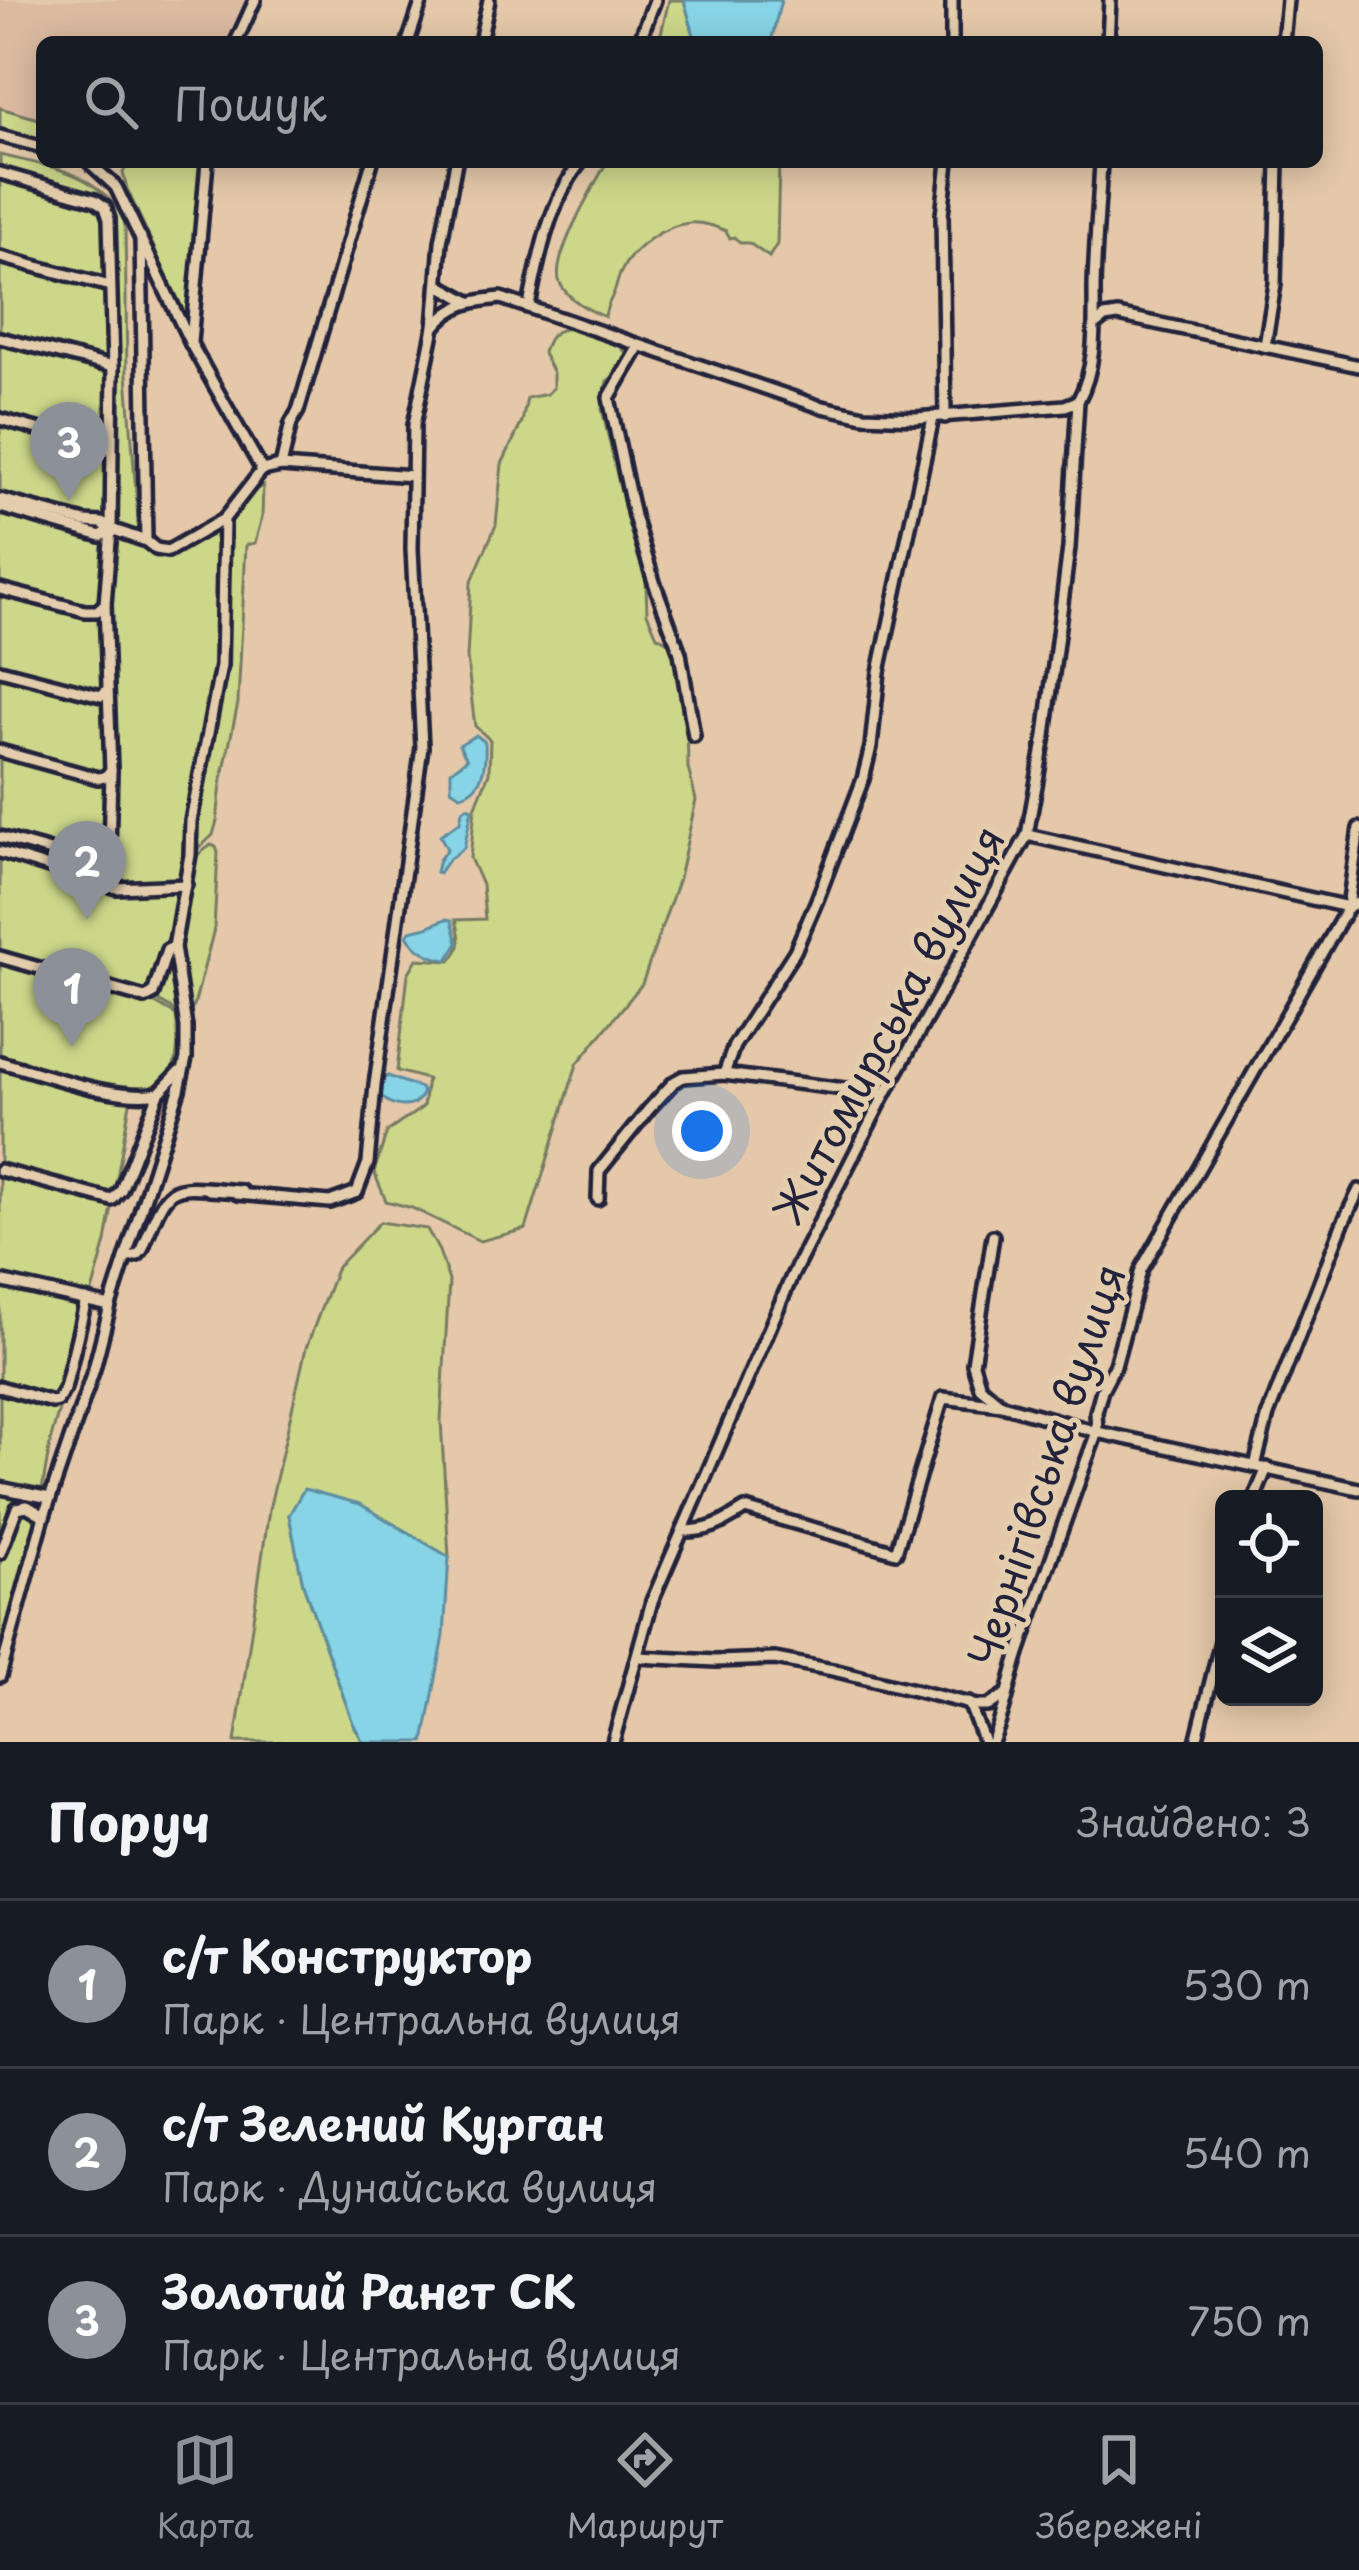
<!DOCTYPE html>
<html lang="uk">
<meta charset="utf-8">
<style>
:root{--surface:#171b24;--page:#20242c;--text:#f1f3f6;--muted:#9ea1a6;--line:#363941;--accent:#8c9099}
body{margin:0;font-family:"Playpen Sans",sans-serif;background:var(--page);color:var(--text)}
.controls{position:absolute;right:36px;bottom:36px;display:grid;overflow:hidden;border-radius:18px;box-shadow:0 6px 30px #0003}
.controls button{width:108px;height:108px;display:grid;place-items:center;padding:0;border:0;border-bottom:3px solid var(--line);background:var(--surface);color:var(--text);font:60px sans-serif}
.you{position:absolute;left:702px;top:1131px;width:42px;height:42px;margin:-30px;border:9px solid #fff;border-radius:50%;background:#1a73e8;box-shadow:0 0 0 18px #1a73e833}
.badge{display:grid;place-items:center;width:78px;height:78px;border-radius:50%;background:var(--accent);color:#fff;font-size:39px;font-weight:700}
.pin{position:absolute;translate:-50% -99px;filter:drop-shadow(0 3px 6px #0008)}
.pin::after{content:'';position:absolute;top:63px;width:42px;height:36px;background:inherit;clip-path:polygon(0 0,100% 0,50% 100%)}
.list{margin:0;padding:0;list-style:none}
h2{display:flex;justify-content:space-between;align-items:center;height:156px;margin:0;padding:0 48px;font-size:51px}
h2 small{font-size:39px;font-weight:400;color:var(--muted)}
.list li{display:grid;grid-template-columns:78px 1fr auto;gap:36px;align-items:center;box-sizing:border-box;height:168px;padding:0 48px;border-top:3px solid var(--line)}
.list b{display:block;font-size:45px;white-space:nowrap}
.list p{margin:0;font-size:39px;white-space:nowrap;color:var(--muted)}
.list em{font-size:39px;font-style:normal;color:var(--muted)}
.icon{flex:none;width:66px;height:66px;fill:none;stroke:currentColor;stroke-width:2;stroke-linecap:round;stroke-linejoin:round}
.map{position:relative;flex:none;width:1359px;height:1742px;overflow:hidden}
.search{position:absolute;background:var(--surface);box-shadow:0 6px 30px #0003;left:36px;right:36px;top:36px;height:132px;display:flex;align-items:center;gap:30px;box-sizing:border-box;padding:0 42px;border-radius:18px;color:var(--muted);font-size:45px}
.sheet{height:660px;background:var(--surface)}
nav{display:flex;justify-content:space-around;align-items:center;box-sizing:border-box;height:168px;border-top:3px solid var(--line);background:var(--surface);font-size:33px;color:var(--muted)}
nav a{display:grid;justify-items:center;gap:6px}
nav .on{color:var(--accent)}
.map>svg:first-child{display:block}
.built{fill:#dbbaa0}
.green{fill:#ccd78a;stroke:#777c62;stroke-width:3}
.water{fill:#86d4e5;stroke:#5e8da1;stroke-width:3}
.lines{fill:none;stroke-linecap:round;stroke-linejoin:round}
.minor-casing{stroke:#22223b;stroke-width:18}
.minor{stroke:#e3cdac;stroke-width:9}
.labels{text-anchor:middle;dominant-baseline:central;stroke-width:10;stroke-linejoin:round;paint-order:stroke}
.street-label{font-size:42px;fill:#22223b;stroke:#e3cdac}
</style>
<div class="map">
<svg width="1359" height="1742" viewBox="0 0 1359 1742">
<rect width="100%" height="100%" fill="#e4c8a9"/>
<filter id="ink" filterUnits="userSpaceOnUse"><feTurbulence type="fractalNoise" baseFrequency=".00833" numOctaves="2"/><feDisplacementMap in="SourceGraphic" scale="24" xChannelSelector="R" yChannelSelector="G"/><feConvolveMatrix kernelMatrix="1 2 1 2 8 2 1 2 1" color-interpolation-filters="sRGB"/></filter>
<g filter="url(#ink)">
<!-- built -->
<polygon class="built" points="0,0 247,0 230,42 42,42 42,120 0,108"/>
<!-- green -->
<g class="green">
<polygon points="669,0 684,0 696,42 659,42"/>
<polygon points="0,108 42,120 42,140 0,129"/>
<path d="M0,155C53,168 97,170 125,222L127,375L140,545L163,556L177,552L215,528L219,530L221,537L218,668L187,834L180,901L148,999L176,1015C180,1055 180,1087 132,1091L106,1242L51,1438L37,1519L0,1661Z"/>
<polygon points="128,162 204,162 191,311 187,314 183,311 127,189 123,173"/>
<path d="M607,162H779L777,244L769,257L749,243H740L734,237L730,238L726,231C714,226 703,222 689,223C664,225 631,249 621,272C618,278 617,284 615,290C611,300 606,306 605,317C589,310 568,300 560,283C549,261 595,183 607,162Z"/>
<path d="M574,328L621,347L626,353L624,370L607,381L602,409L627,519L646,582L647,613L657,636L672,644L682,678L687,720L688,768L696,800L679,878L642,984L577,1064L526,1229L480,1241L412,1208L386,1201L374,1172L387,1132L423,1107L427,1079L397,1071L408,974L417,959L450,961C463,947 461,938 456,920L485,919L482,885L470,858L475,808L489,773L490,740L475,726L473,711L467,658L471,583L496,525L502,464L522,422L527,398L547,394L553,388V373L543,353C548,334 555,329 574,328Z"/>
<polygon points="263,486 262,517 255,543 246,545 238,703 221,784 217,821 213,835 197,850 194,849 193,824 210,753 224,669 232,517 247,494"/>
<polygon points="211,845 216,847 218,853 214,929 194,1006 191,1011 187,1011 178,944 192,859"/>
<polygon points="169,952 176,1011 153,998"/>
<polygon points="380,1222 427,1229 439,1251 449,1281 441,1420 449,1557 360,1504 289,1515 303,1584 353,1723 363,1742 235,1742 269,1510 306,1348 337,1267"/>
</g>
<!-- water -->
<g class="water">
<polygon points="684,0 781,0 771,42 696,42"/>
<path d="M476,735L485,742C486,764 484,790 460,795L451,789V771L467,759L459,745Z"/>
<polygon points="467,807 472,809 464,848 448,860 439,873 436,872 439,860 447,849 440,835 460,822 462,811"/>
<path d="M446,919L452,920L458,943L448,960C431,958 416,950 407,935L410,931L427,927Z"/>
<path d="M388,1076L420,1088L423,1092C416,1111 394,1109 381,1096L380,1081Z"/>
<polygon points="304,1489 360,1504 449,1557 444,1636 424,1742 363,1742 353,1723 303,1584 289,1515"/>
</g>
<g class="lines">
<defs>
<g id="minor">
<polyline points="236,42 255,0"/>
<polyline points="408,42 422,0"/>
<polyline points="480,42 489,0"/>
<polyline points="639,42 655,0"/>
<polyline points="952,42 952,0"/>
<polyline points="1108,42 1110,0"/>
<polyline points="1283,42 1287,0"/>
<polyline points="0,136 42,147"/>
<polyline points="89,162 116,187 191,344 262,470"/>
<polyline points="0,173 95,200 105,207 109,219 113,367 111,529 105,604 111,770 109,853 105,860 93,863 0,837"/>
<polyline points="0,257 110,286"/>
<polyline points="439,285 468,301"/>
<path d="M529,306C539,256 549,202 581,162"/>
<polyline points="1096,324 1105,317 1118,315 1359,366"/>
<path d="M434,327C454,303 472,301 501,298L818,406L864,416L916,418L1065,406L1078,401"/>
<polyline points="0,338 113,367"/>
<polyline points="191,342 207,162"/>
<polyline points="639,346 609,398 634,516 654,582 680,653 694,736"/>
<polyline points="1265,346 1275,284 1278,162"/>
<polyline points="945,417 942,215 948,162"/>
<polyline points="0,419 111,449"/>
<polyline points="281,466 291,423 298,411 372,162"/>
<polyline points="262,470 281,466 413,476"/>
<polyline points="0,499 85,522 102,523 111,529 146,541 141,237"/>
<polyline points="0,507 101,536 111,529"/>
<polyline points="146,541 156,549 168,551 224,519"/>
<polyline points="0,589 85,611 97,611 105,604"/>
<polyline points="0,670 101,696 108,689"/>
<polyline points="0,751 98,778 105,777 111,770"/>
<polyline points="1027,835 1348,907 1359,902"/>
<polyline points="0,852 116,888 186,885"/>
<polyline points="0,957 145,998 153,994 167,950 174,947"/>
<path d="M0,1062C46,1074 114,1101 159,1093"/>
<polyline points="724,1074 734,1046 795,951 817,900 863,779 871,747 879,672 933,418"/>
<polyline points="0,1170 112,1200 121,1190 159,1093 179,1072"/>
<polyline points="209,1190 242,1192"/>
<polyline points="237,1194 330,1202 357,1192 368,1163 375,1085 422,747 412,549 414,425 434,327 441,242 456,162"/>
<polyline points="598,1199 599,1171 649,1109 674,1082 683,1077 724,1074 885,1094"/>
<polyline points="993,1236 973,1364 980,1387 1002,1405"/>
<path d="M126,1258L138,1255L142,1250C170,1178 166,1185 241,1191"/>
<polyline points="0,1281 110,1306"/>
<polyline points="0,1387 52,1402 57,1401 65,1388 86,1300"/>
<polyline points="1255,1466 1268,1415 1342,1225 1359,1190"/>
<polyline points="0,1488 50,1498"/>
<polyline points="1254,1499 1267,1468"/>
<path d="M683,1531C711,1531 722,1523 745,1509L896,1552L943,1398L1002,1405L1097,1432L1359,1489"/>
<polyline points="0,1553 17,1508 27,1506 44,1516"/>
<polyline points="638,1657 716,1661 775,1659 833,1670 978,1706 988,1706 1005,1695"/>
<polyline points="0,1676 44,1516 94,1369 110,1306 179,1090 186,1058 186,1027 174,947 190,855 191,821 221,666 224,519 262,470"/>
<polyline points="969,1703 984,1742"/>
<path d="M613,1742L652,1601L792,1276L885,1094L1027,835L1045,736L1069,548L1078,401C1097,367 1094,324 1094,287C1095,246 1099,204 1101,162"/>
<path d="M992,1742C1005,1714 1009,1683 1019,1653C1044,1579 1070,1505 1097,1432L1096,1412L1102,1390L1115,1365L1141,1270L1348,907L1359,828"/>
<polyline points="1196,1742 1224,1629"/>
</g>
</defs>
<!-- minor casing -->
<use href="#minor" class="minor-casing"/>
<!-- minor -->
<use href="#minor" class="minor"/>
</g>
</g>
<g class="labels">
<!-- street labels -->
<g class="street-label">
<text transform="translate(887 1024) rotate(-62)">Житомирська вулиця</text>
<text transform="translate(1045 1465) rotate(-72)">Чернігівська вулиця</text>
</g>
</g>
</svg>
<div class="controls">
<button><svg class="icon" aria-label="locate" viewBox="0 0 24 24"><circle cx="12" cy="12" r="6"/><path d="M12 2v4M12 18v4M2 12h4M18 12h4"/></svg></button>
<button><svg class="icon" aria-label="layers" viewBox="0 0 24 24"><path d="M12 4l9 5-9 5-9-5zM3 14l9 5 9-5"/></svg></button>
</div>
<div class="you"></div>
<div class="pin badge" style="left:72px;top:1047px">1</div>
<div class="pin badge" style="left:87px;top:920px">2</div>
<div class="pin badge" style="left:69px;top:501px">3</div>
<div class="search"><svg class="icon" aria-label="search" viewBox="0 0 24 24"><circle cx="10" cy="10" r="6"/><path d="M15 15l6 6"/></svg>Пошук</div>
</div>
<section class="sheet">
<h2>Поруч<small>Знайдено: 3</small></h2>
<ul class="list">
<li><span class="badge">1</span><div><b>с/т Конструктор</b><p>Парк · Центральна вулиця</p></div><em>530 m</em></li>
<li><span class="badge">2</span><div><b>с/т Зелений Курган</b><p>Парк · Дунайська вулиця</p></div><em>540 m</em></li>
<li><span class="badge">3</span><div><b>Золотий Ранет СК</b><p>Парк · Центральна вулиця</p></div><em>750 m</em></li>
</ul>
</section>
<nav>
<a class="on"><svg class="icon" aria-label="map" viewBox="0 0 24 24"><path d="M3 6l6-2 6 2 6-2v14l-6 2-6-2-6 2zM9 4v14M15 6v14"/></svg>Карта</a>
<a><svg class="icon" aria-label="directions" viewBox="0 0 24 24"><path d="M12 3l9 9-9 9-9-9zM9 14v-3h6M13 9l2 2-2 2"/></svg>Маршрут</a>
<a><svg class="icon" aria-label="saved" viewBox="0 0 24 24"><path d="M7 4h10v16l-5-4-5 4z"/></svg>Збережені</a>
</nav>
